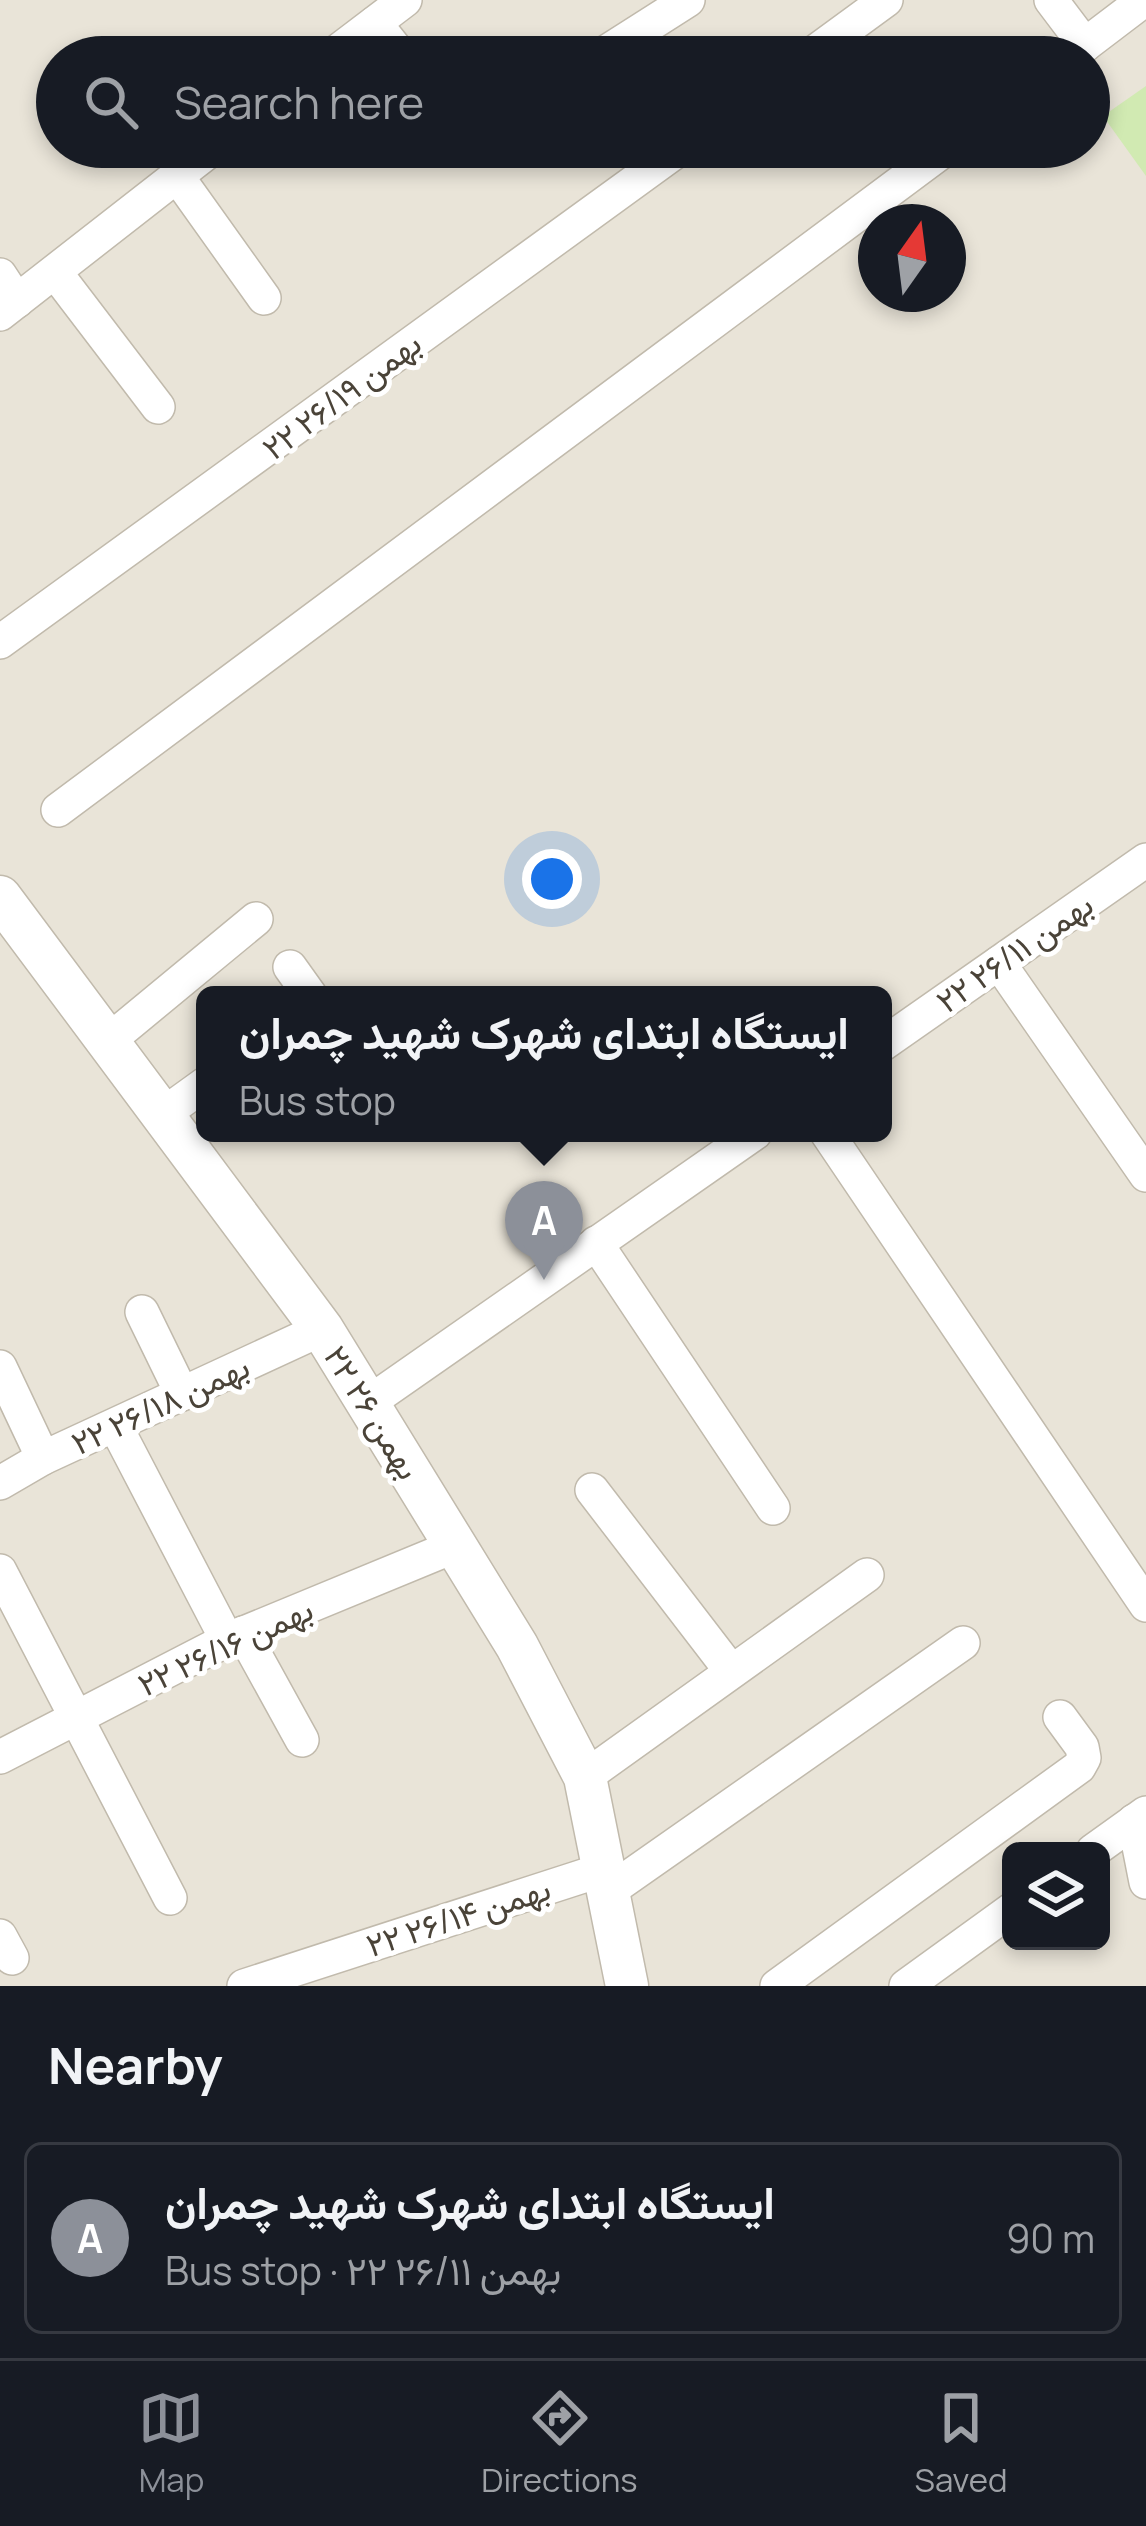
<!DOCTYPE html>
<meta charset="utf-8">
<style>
:root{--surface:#171b24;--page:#242831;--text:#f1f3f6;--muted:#9ea1a6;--line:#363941;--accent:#8c9099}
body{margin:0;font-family:Manrope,Vazirmatn,sans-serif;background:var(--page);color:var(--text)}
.controls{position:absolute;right:36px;bottom:36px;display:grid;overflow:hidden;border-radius:18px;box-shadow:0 6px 18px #0003}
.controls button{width:108px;height:108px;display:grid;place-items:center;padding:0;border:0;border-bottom:3px solid var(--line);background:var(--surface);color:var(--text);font:60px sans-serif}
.compass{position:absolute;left:858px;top:204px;width:108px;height:108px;border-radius:50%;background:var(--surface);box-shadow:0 6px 18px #0003;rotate:14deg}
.you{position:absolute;left:552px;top:879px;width:42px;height:42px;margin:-30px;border:9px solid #fff;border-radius:50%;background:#1a73e8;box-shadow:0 0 0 18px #1a73e833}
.badge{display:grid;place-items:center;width:78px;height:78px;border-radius:50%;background:var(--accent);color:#fff;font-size:39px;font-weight:700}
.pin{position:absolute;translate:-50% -99px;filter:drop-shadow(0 3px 6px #0008)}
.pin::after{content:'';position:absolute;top:63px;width:42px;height:36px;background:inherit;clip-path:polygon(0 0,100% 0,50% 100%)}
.popup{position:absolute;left:196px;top:986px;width:696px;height:156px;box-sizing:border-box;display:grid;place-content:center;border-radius:18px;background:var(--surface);filter:drop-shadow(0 3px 9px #0005);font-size:39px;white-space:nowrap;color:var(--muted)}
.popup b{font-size:45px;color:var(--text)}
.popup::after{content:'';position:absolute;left:50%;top:100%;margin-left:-24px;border:24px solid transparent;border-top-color:var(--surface)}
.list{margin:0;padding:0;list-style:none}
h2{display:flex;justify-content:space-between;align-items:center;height:156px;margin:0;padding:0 48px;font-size:51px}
h2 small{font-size:39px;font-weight:400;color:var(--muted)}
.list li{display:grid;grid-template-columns:78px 1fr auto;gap:36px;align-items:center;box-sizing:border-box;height:192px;margin:0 24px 24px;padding:0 24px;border:3px solid var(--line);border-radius:18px}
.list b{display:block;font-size:45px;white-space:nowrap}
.list p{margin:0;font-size:39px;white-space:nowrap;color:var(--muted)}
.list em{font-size:39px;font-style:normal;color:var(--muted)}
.icon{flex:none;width:66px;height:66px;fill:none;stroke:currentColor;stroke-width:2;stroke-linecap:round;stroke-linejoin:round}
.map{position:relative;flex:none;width:1146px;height:1986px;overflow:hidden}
.search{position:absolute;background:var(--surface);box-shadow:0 6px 18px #0003;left:36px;right:36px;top:36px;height:132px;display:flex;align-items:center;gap:30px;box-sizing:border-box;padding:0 42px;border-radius:66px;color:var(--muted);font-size:45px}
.sheet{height:372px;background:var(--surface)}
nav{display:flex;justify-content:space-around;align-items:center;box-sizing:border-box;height:168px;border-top:3px solid var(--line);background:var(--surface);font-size:33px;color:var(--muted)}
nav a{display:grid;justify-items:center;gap:6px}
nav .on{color:var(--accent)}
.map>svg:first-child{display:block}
.residential{fill:#e9e4d8;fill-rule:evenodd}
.green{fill:#d1eab2}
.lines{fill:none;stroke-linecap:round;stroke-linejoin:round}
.minor-casing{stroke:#c1baac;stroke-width:36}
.tertiary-casing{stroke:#c1baac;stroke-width:45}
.minor{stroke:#fff;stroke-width:33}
.tertiary{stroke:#fff;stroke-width:42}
.labels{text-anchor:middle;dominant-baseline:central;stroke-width:10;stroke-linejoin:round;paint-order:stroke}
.street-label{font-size:33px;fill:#4a4338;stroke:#fff}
</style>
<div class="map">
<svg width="1146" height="1986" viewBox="0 0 1146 1986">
<rect width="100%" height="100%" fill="#f5f2ea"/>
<!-- residential -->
<path class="residential" d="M0,0H1146V1986H0ZM57,57H1089V147H57ZM876,222H948V294H876ZM205,995H883V1133H205ZM1011,1851H1101V1941H1011Z"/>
<!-- green -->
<polygon class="green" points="1146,86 1146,176 1103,116"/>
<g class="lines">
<defs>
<g id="minor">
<polyline points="1051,0 1085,45"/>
<polyline points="375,23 402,57"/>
<polyline points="605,53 688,0"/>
<polyline points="330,57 405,0"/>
<polyline points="808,57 886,0"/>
<polyline points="1069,57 1144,0"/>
<polyline points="177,176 264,298"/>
<polyline points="55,272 158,407"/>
<polyline points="0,275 17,301"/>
<polyline points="0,314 214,147"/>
<polyline points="0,642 682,147"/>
<polyline points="58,810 948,147"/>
<polyline points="999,963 1146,1175"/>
<polyline points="290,967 310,995"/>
<polyline points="107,1042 256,919"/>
<polyline points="883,1044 1146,860"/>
<polyline points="162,1115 205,1084"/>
<polyline points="827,1133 1146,1605"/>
<polyline points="596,1243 773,1508"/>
<polyline points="142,1312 182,1394"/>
<polyline points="0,1367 43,1458"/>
<polyline points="368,1403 755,1133"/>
<polyline points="116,1427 227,1640"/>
<polyline points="0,1483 43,1458 322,1329"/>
<polyline points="592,1490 731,1671"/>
<polyline points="0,1571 170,1898"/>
<polyline points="243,1633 302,1740"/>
<polyline points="0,1757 227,1640 455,1546"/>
<polyline points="585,1777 867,1575"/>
<polyline points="1134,1821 1146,1882"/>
<polyline points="1093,1851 1146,1813"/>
<polyline points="609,1891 963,1643"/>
<polyline points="0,1936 12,1958"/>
<polyline points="244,1986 605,1869"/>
<polyline points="777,1986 1079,1767 1084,1758 1082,1747 1060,1717"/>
<polyline points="906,1986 1011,1910"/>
</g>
<polyline id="tertiary" points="0,897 322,1329 517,1646 585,1777 627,1986"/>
</defs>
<!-- minor casing -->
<use href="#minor" class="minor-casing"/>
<!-- tertiary casing -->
<use href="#tertiary" class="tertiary-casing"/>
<!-- minor -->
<use href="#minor" class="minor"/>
<!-- tertiary -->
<use href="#tertiary" class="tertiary"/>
</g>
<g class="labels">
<!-- street labels -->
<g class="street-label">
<text transform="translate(341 395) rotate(-37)">۲۲ بهمن ۲۶/۱۹</text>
<text transform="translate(1014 952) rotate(-35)">۲۲ بهمن ۲۶/۱۱</text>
<text transform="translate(160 1404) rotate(-25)">۲۲ بهمن ۲۶/۱۸</text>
<text transform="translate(373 1412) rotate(58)">۲۲ بهمن ۲۶</text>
<text transform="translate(225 1646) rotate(-25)">۲۲ بهمن ۲۶/۱۶</text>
<text transform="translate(458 1916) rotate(-18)">۲۲ بهمن ۲۶/۱۴</text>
</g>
</g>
</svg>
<div class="controls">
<button><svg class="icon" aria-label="layers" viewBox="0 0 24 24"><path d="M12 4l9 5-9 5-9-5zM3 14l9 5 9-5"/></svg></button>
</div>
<svg class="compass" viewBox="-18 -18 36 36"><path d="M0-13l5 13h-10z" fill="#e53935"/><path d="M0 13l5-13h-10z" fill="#9ea1a6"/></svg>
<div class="you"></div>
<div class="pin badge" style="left:544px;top:1280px">A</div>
<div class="popup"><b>ایستگاه ابتدای شهرک شهید چمران</b>Bus stop</div>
<div class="search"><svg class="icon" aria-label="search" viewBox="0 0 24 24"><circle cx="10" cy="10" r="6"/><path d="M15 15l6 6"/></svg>Search here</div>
</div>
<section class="sheet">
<h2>Nearby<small></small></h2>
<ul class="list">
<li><span class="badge">A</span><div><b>ایستگاه ابتدای شهرک شهید چمران</b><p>Bus stop · ۲۲ بهمن ۲۶/۱۱</p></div><em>90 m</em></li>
</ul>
</section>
<nav>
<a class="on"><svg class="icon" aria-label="map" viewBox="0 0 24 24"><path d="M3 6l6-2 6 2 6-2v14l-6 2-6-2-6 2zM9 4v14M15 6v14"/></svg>Map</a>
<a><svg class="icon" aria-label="directions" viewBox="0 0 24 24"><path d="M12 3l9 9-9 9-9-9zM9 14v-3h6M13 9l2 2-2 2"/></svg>Directions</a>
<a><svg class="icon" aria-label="saved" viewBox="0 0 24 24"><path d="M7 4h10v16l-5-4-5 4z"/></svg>Saved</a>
</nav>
